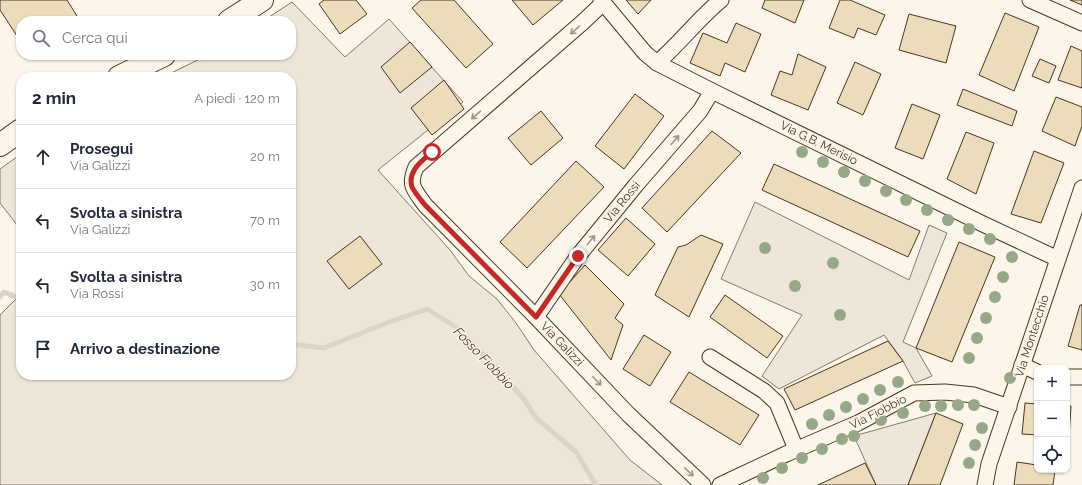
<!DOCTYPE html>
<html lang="it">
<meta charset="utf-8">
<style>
:root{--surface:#fff;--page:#f6f6f7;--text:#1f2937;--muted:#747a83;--line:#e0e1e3}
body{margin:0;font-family:Raleway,sans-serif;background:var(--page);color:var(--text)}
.controls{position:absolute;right:12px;bottom:12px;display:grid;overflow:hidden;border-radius:8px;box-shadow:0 1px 3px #0004}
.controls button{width:36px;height:36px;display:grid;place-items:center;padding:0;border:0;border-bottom:1px solid var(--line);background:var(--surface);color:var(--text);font:20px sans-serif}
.stop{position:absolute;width:12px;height:12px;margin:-9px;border:3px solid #c62828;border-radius:50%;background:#fff}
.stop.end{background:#c62828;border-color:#fff;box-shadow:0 1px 4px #0008}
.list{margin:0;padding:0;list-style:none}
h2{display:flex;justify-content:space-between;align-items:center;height:52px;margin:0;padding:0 16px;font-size:17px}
h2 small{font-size:13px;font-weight:400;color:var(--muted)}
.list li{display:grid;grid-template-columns:26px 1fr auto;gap:12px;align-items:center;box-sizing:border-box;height:64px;padding:0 16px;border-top:1px solid var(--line)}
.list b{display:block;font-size:15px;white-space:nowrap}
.list p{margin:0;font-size:13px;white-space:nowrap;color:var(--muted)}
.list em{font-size:13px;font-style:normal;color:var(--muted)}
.icon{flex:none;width:22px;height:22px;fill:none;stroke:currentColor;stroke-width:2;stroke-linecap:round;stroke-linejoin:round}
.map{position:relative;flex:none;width:1082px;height:485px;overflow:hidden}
.search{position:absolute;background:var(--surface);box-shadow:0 1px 3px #0004;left:16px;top:16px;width:280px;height:44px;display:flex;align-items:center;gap:10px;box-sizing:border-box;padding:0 14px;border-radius:16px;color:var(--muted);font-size:15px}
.panel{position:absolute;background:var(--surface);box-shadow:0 1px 3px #0004;left:16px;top:72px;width:280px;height:308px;border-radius:16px}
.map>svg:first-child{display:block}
.green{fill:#ede6d9;stroke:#887966}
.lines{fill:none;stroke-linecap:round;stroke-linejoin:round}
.stream{stroke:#dcd4c6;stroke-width:5}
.building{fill:#ecdcbc;stroke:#4a3520}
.street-casing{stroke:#4a3520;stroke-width:17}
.secondary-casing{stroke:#4a3520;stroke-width:24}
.street{stroke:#fbf6e9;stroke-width:15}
.secondary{stroke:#fbf6e9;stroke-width:22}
.tree{fill:#96a887}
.oneway{stroke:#a29684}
.route{stroke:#c62828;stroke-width:5}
.labels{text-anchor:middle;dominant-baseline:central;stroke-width:3;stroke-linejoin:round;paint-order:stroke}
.street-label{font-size:12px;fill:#4a3520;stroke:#fbf6e9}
.water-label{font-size:13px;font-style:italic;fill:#4a3520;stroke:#fbf6e9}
</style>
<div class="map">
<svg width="1082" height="485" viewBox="0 0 1082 485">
<rect width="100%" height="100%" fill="#fbf6e9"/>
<!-- green -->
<g class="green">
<polygon points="292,2 345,57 389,19 463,102 378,170 450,250 469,276 497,299 516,323 534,350 630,460 662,485 0,485 0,315 21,294 21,375 291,375 291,77 163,77 208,55 291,55 291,21 263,21"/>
<polygon points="21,154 21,230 0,203 0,169"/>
<polygon points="755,202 909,280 929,225 947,233 903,342 916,348 932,376 915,383 903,361 884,335 779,389 762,376 802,315 721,279"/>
<polygon points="936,413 908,485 876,485 854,436"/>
</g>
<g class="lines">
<!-- stream -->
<g class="stream">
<polyline points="0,297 4,292 21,299"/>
<polyline points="291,344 324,348 384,324 427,309 456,327 498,370 524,399 536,418 576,452 596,485"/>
</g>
</g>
<!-- building -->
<g class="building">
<polygon points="0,0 67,0 77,16 68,21 21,21 21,42 0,10"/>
<polygon points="324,0 356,0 367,14 340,34 319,4"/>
<polygon points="421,0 454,0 493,44 466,68 412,8"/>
<polygon points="512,0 563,0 533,25"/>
<polygon points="626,0 651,0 638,14"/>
<polygon points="765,0 804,0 795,23 762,8"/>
<polygon points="840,0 850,0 885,15 876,35 858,28 854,38 829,28"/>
<polygon points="1070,0 1082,0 1082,5"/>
<polygon points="1005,13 1039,27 1014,91 979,75"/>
<polygon points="909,14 956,26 946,63 899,50"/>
<polygon points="736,23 761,34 745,72 725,63 720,76 690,63 703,33 727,43"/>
<polygon points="410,42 432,67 400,93 381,67"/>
<polygon points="1071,46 1082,51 1082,88 1058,80"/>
<polygon points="798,54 826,67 808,110 771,95 780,71 792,75"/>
<polygon points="1040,59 1056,66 1049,83 1032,76"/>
<polygon points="855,62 881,74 863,115 837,103"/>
<polygon points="444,80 464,109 432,135 411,108"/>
<polygon points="963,89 1017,111 1012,126 957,105"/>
<polygon points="635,94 664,116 624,169 595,146"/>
<polygon points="1056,97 1082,107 1082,126 1075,146 1042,131"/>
<polygon points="912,104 940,115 923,159 895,148"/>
<polygon points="541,111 563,138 531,165 508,138"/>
<polygon points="712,131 741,153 667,232 642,208"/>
<polygon points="966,132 994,143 976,194 947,179"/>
<polygon points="1034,151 1064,163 1041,223 1011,214"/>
<polygon points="576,161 604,187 527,268 500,242"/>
<polygon points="774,164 920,231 908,257 762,190"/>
<polygon points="626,218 655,244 628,276 598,250"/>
<polygon points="701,235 723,244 689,317 655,295 678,247 686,245"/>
<polygon points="360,236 382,264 349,289 327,261"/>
<polygon points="959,242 995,257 952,362 916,348"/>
<polygon points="585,265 624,304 615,318 623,325 611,360 559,294"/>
<polygon points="725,295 783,336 767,358 710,317"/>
<polygon points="1080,305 1082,305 1082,350 1068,346"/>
<polygon points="644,335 671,352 650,386 623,369"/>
<polygon points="888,341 903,361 795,410 784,389"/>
<polygon points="689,372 759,415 740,445 670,402"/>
<polygon points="1025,403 1037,404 1037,435 1022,434"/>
<polygon points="1067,406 1071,406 1069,437 1067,437"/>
<polygon points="936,413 963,424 940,485 908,485"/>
<polygon points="1017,462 1037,465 1037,470 1055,470 1053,485 1014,485"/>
<polygon points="865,463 876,485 818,485"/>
</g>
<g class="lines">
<defs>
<g id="street">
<polyline points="601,0 645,53 657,63 712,91 983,224 1058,259"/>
<polyline points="1030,0 1082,23"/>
<path d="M603,3L583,22L416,167C408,186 414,189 425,205L536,317L628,414L703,485"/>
<path d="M657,63C680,43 698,19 721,0"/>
<polyline points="536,317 578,256 636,185 700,111 712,91"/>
<polyline points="710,357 764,391 777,403 796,449"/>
<polyline points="1022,365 1037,372"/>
<polyline points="1067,377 1082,377"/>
<polyline points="720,485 786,454 858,423 914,393 945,392 974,395 1009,407"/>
<polyline points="985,485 989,464 1082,188"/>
</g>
<g id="secondary">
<polyline points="229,21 262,0"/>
<polyline points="119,77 164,55"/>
<polyline points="0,145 21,130"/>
</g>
</defs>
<!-- street casing -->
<use href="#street" class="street-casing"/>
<!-- secondary casing -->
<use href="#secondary" class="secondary-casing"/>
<!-- street -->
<use href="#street" class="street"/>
<!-- secondary -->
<use href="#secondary" class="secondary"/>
</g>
<!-- trees -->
<g class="tree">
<circle cx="802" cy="152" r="6"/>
<circle cx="823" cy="162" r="6"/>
<circle cx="844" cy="172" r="6"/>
<circle cx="865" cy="181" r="6"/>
<circle cx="886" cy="191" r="6"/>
<circle cx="906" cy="200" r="6"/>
<circle cx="927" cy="210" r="6"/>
<circle cx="948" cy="220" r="6"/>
<circle cx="969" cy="229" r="6"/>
<circle cx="990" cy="239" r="6"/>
<circle cx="765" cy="248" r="6"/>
<circle cx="1012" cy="257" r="6"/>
<circle cx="833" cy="263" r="6"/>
<circle cx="1003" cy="277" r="6"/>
<circle cx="795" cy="286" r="6"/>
<circle cx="995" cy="297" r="6"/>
<circle cx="840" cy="315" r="6"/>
<circle cx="986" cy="318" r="6"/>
<circle cx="977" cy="338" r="6"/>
<circle cx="969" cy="358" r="6"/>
<circle cx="1010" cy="378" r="6"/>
<circle cx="898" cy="382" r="6"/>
<circle cx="880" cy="390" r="6"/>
<circle cx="863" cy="399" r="6"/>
<circle cx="958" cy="405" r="6"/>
<circle cx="974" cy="405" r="6"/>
<circle cx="925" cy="406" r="6"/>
<circle cx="941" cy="406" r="6"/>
<circle cx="846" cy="407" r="6"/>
<circle cx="903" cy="413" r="6"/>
<circle cx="829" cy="415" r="6"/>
<circle cx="881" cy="420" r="6"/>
<circle cx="812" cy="424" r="6"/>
<circle cx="982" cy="428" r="6"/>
<circle cx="854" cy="436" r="6"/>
<circle cx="842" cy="439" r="6"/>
<circle cx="975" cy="445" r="6"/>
<circle cx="822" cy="449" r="6"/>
<circle cx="802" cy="458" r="6"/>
<circle cx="969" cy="463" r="6"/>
<circle cx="782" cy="468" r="6"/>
<circle cx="763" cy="478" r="6"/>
</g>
<!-- one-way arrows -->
<defs><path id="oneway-shaft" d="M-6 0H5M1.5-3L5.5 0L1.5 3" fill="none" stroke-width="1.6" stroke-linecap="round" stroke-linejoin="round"/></defs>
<g class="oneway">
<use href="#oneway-shaft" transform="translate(575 30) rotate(139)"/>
<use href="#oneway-shaft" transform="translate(476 115) rotate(139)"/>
<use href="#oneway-shaft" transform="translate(675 140) rotate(-49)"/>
<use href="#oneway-shaft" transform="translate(591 240) rotate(-51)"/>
<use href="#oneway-shaft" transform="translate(597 381) rotate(46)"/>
<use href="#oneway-shaft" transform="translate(689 472) rotate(43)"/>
</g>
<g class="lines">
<!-- route -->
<path class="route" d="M432,152C422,161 407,171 412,187C415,193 421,200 425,205L536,317L578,256"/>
</g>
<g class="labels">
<!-- street labels -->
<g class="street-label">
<text transform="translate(819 143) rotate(26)">Via G.B. Merisio</text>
<text transform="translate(622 202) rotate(-51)">Via Rossi</text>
<text transform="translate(1032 336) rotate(-72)">Via Montecchio</text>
<text transform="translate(562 344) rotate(46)">Via Galizzi</text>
<text transform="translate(878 412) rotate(-27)">Via Fiobbio</text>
</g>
<!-- water labels -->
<g class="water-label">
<text transform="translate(484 358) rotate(46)">Fosso Fiobbio</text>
</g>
</g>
</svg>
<div class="controls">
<button>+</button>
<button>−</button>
<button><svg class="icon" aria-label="locate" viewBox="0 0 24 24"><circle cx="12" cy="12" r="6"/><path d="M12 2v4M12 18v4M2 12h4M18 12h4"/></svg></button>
</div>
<div class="stop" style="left:432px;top:152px"></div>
<div class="stop end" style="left:578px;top:256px"></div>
<div class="search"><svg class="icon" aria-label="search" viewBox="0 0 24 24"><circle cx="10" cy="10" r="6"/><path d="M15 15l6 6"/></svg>Cerca qui</div>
<section class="panel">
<h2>2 min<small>A piedi · 120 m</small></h2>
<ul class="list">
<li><svg class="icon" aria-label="ahead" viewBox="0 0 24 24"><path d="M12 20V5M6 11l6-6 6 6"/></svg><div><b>Prosegui</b><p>Via Galizzi</p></div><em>20 m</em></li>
<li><svg class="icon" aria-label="left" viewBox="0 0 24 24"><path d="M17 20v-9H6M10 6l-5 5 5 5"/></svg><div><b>Svolta a sinistra</b><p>Via Galizzi</p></div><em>70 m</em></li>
<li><svg class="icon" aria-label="left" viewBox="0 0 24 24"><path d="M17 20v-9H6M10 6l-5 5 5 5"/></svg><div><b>Svolta a sinistra</b><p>Via Rossi</p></div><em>30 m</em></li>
<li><svg class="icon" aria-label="arrive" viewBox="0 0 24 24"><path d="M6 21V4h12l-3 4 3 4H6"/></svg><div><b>Arrivo a destinazione</b></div></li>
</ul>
</section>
</div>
